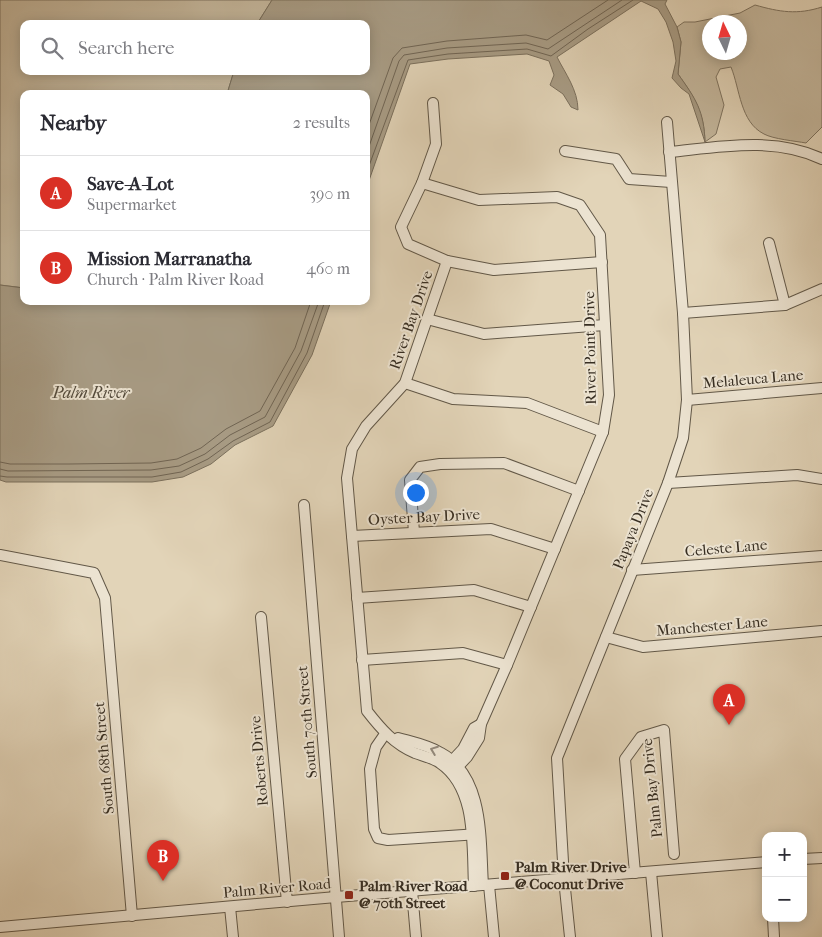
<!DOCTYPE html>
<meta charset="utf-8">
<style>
:root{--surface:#fff;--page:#f2f2f3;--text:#2b2b33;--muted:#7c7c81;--line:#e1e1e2;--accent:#d93025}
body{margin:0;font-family:"IM FELL French Canon",serif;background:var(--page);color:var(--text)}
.controls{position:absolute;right:15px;bottom:15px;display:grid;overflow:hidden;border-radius:10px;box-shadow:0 2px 12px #0003}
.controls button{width:45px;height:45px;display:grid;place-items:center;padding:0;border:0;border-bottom:1px solid var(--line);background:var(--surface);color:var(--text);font:25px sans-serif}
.compass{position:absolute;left:702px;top:15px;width:45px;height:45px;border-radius:50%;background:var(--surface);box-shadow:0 2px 12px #0003;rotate:355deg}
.you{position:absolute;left:415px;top:492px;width:18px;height:18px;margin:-12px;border:4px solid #fff;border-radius:50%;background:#1a73e8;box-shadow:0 0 0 8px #1a73e833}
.badge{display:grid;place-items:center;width:32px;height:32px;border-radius:50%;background:var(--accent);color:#fff;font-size:16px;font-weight:700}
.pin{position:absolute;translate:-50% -41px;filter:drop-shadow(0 1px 2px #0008)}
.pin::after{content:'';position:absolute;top:26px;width:18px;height:15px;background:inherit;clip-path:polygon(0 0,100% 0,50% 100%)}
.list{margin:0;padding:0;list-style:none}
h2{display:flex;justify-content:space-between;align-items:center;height:65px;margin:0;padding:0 20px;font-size:21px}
h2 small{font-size:16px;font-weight:400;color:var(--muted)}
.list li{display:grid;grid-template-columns:32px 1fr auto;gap:15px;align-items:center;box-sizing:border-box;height:75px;padding:0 20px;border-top:1px solid var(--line)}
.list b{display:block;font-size:19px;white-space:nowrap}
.list p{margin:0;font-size:16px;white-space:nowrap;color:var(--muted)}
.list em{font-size:16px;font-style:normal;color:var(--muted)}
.icon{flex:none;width:28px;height:28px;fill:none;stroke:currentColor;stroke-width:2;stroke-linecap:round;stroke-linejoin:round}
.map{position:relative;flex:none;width:822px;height:937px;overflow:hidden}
.search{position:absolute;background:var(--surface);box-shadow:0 2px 12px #0003;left:20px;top:20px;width:350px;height:55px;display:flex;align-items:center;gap:12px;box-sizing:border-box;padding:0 18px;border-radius:10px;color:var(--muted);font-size:19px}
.panel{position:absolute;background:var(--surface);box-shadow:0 2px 12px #0003;left:20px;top:90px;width:350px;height:215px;border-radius:10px}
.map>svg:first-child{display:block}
.green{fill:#c5b89e;stroke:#7e7360;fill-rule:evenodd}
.water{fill:#a89c85;stroke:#7b705d}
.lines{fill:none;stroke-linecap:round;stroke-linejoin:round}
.shore{stroke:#706554;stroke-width:1}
.minor-casing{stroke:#625848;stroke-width:12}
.minor{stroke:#ece3d1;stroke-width:10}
.oneway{stroke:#92887a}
.poi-dot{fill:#8f2418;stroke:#ece3d1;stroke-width:2}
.labels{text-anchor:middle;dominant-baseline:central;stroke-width:4;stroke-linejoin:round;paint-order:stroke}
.street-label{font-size:15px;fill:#372e22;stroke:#ece3d1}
.poi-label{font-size:15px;font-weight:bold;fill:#372e22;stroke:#ece3d1;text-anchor:start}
.water-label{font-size:16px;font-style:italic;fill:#534a3b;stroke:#ece3d1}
</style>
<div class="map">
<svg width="822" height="937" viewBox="0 0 822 937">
<rect width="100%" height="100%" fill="#e2d4b8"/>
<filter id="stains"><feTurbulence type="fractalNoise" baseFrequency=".004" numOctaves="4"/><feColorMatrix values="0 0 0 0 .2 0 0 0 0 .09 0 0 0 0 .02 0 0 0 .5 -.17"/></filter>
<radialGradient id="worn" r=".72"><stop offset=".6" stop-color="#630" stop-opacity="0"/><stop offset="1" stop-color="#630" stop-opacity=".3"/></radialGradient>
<!-- green -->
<g class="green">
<polygon points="0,0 272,0 257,24 24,24 24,71 234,71 227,94 24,94 24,288 0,285"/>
<path d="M755,5C780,12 797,15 822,7V127L806,143C795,141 773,139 764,134C740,122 740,89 731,67L720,69L716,77L724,105L716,134L705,142C704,112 695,98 678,74L681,42L677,27L684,22H695L740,13ZM710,22H740V52H710Z"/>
</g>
<!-- water -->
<g class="water">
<path d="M272,0H667L665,4L677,27L681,42L678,74C696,99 704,111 705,142L689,94L681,88L672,78L676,61L673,42L666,22L658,9L641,1L557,57C565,73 578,90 578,110L571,107L563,94L550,85L554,75L549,61L527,54L448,59L410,64L366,189V94H227L234,71H366V24H257Z"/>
<polygon points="0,285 24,288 24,301 331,301 312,355 273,426 235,445 211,464 183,477 152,482 6,482 0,480"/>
</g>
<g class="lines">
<!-- shore -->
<g class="shore">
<polyline points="366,133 393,58 402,48 447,41 526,35 547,40 608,0"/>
<polyline points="366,155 399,61 404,55 447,48 526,43 548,49 622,0"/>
<polyline points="366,174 408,60 448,54 527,49 551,56 588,29 633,0"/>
<polyline points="0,462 10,464 69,464 151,463 177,459 201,448 226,429 260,411 295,348 311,301"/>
<polyline points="0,469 8,471 151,470 179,466 205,454 230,435 265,417 301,351 319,301"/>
<polyline points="0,476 7,477 152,477 181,472 208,459 233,441 270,422 307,353 325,301"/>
</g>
<defs>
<g id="minor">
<polyline points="433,103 436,144 422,183 401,227 408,244 447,261 494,270 602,262"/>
<polyline points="565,151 616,159 629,179 671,182"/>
<path d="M669,152C719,147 775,136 822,159"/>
<polyline points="422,183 479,200 557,197 580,205 600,235 609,395 603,432 507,665 481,724 479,738 467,757 452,773"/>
<polyline points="769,243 785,305"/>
<path d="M447,261L405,383L366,426L352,449L347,478L367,711C381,729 394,744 415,753C423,756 433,758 440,763C477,788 472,845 474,886"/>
<polyline points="683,313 785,305 822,289"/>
<polyline points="427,319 484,334 605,325"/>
<polyline points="405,383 453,399 527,403 603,432"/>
<polyline points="687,400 822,388"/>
<polyline points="668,483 797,475 822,479"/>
<polyline points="304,505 339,937"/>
<polyline points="414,532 410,480 420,467 440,464 504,463 579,491"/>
<polyline points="352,536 491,529 555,549"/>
<polyline points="0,555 94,573 105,598 132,916"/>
<polyline points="632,570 822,556"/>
<polyline points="357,598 474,590 531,607"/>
<polyline points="261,617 287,902"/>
<polyline points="606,637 643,647 822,631"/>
<polyline points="362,660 463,653 507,665"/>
<polyline points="385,734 376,747 370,769 374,829 378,838 388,840 479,834"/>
<path d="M398,738C412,742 428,745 441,753C485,777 480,842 483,885"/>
<polyline points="448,765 463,749 474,728 481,724"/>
<polyline points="803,859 822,858"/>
<polyline points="651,872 657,937"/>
<polyline points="635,873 625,759 641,737 664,730 674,854"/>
<polyline points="489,885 494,937"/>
<polyline points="412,891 416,937"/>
<polyline points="230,907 233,937"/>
<polyline points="773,918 774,937"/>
<polyline points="0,927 336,897 766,862"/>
<polyline points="570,937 564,879 557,758 668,483 683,438 687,400 683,313 667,122"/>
</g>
</defs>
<!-- minor casing -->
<use href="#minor" class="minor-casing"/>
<!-- minor -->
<use href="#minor" class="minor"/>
</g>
<!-- one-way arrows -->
<defs><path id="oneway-chevron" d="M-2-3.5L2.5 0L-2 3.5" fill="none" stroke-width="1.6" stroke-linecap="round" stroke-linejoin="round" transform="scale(1.25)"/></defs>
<use class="oneway" href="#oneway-chevron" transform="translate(434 750) rotate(-159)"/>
<!-- markers -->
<g class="poi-dot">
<rect x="500" y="871" width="10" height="10" rx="2.5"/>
<rect x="344" y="890" width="10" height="10" rx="2.5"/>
</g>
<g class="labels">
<!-- street labels -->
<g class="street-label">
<text transform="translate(411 320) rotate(-71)">River Bay Drive</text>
<text transform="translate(590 348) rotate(-91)">River Point Drive</text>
<text transform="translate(753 379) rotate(-5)">Melaleuca Lane</text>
<text transform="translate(424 517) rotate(-3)">Oyster Bay Drive</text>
<text transform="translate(633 529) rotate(-68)">Papaya Drive</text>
<text transform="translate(726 548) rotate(-5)">Celeste Lane</text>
<text transform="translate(712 626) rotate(-5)">Manchester Lane</text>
<text transform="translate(307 722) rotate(-95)">South 70th Street</text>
<text transform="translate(104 758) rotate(-95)">South 68th Street</text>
<text transform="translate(259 761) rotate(-95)">Roberts Drive</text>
<text transform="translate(652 788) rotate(-96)">Palm Bay Drive</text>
<text transform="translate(277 888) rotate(-5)">Palm River Road</text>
</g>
<!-- poi labels -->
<g class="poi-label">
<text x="515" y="867">Palm River Drive<tspan x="515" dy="17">@ Coconut Drive</tspan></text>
<text x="359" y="886">Palm River Road<tspan x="359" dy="17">@ 70th Street</tspan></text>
</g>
<!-- water labels -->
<g class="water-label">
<text x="91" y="392">Palm River</text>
</g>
</g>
<rect width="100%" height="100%" filter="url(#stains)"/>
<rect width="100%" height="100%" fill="url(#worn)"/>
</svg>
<div class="controls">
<button>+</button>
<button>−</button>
</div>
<svg class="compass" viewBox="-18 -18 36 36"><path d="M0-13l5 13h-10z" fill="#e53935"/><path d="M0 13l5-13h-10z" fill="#7c7c81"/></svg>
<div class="you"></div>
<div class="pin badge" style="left:729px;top:725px">A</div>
<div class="pin badge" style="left:163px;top:881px">B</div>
<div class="search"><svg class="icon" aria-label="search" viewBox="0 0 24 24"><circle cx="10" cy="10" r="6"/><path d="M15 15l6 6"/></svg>Search here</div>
<section class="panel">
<h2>Nearby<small>2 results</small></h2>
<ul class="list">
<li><span class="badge">A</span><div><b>Save-A-Lot</b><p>Supermarket</p></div><em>390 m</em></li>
<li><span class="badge">B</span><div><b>Mission Marranatha</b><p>Church · Palm River Road</p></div><em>460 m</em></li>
</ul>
</section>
</div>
